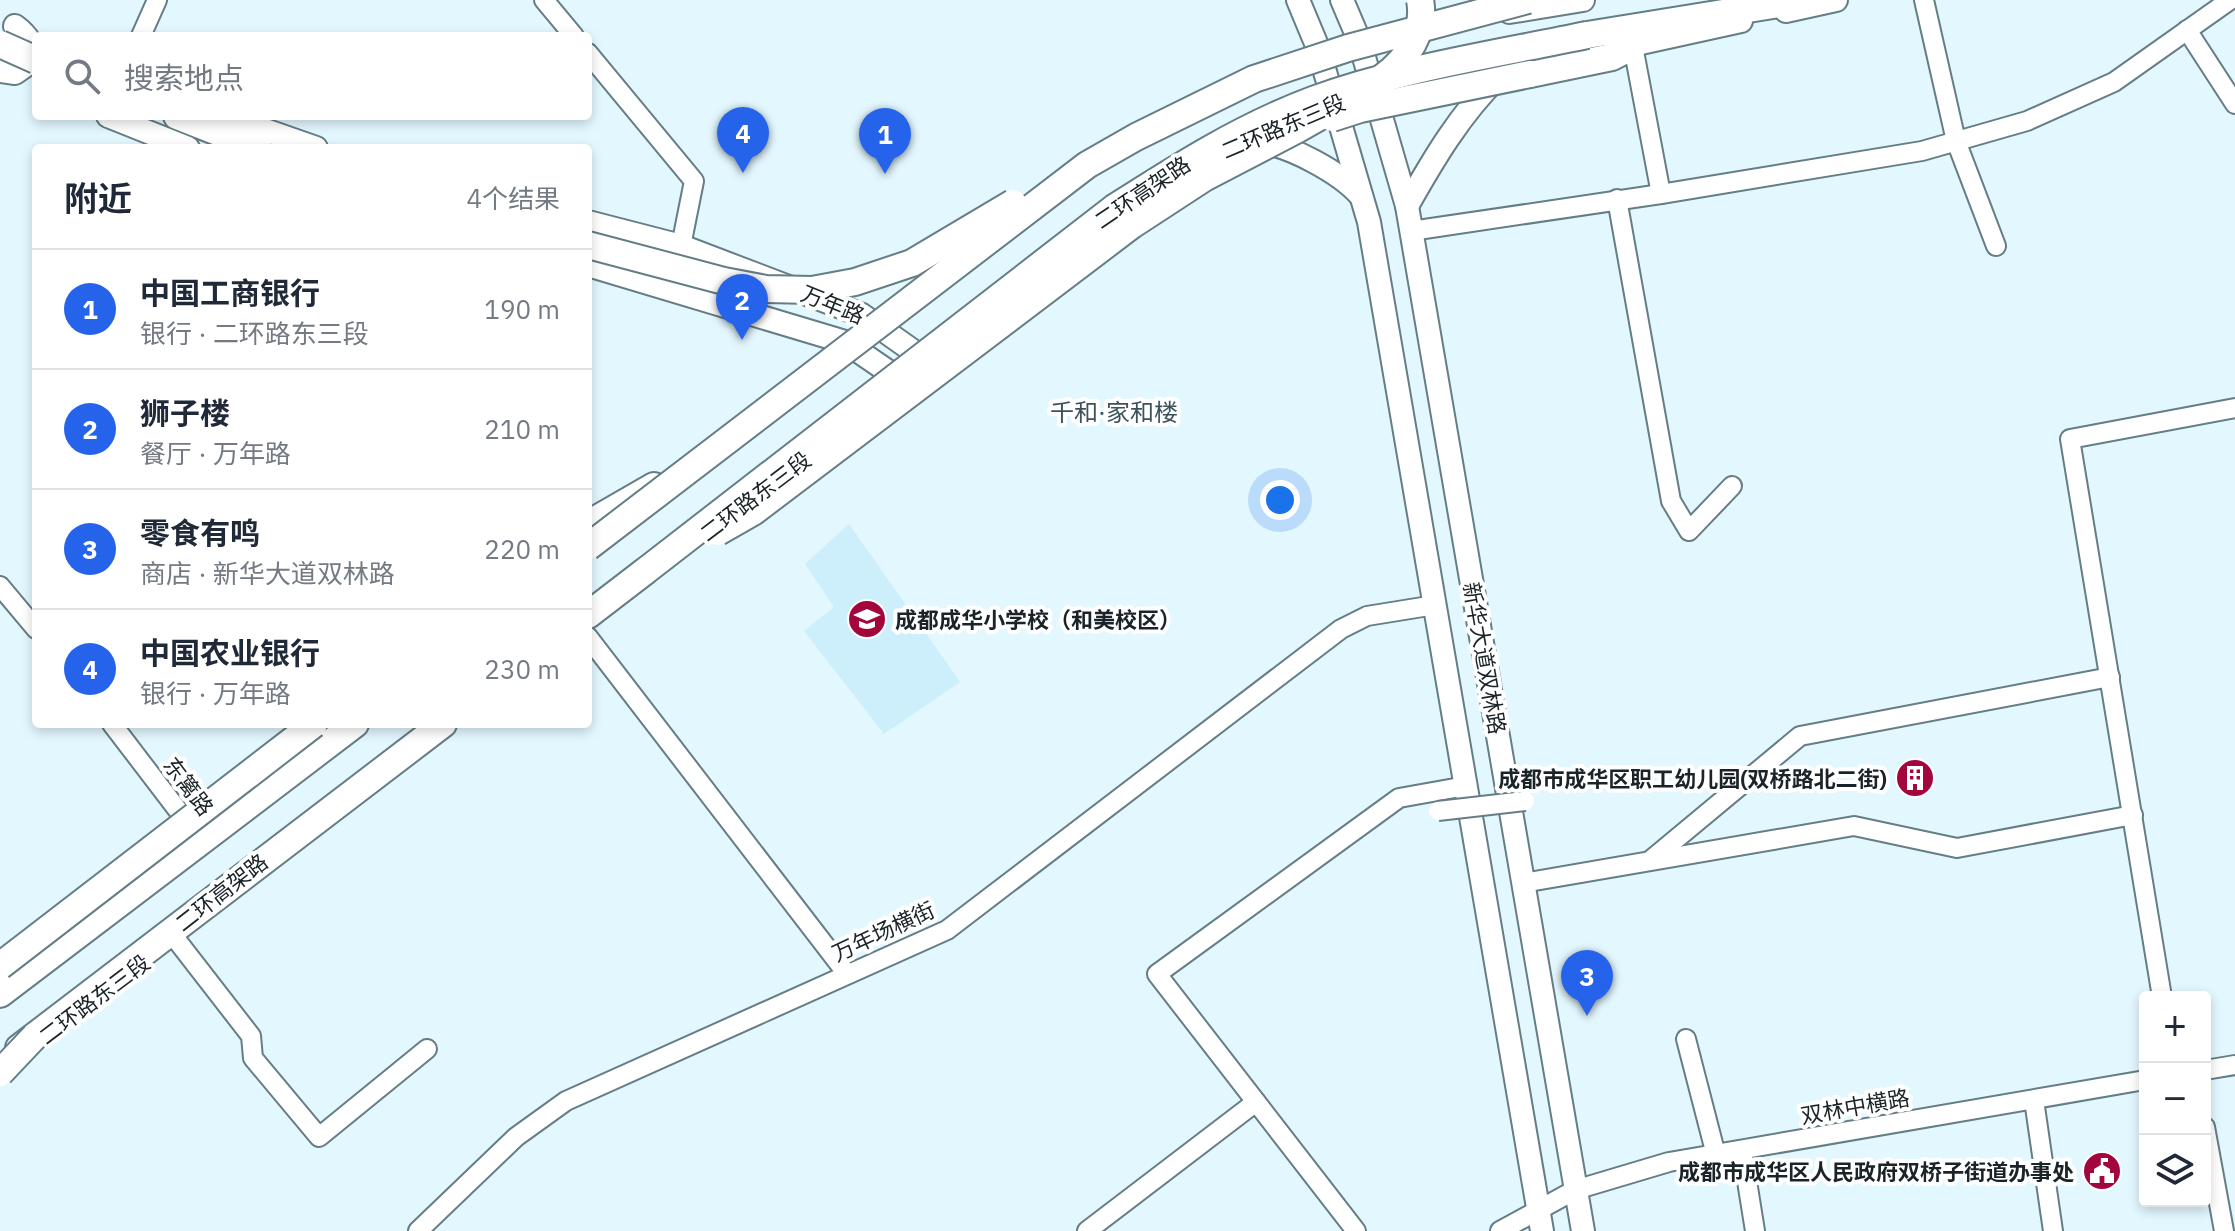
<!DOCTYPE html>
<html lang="zh">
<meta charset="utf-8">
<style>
:root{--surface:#fff;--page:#f6f6f7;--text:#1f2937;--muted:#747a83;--line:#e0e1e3;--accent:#2563eb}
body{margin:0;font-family:"IBM Plex Sans","Noto Sans SC",sans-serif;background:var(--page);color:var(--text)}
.controls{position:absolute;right:24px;bottom:24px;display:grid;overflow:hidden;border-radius:8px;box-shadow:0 4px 12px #0003}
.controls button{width:72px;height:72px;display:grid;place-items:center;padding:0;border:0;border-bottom:2px solid var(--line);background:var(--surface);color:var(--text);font:40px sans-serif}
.you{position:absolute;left:1280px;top:500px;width:28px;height:28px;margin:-20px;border:6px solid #fff;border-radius:50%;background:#1a73e8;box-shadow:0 0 0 12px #1a73e833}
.badge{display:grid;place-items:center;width:52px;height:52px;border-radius:50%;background:var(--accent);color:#fff;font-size:26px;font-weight:700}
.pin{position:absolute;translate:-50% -66px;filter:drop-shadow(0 2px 4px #0008)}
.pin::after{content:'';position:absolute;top:42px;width:28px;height:24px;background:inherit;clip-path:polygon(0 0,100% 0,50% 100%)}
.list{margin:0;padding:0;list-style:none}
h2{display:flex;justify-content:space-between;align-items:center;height:104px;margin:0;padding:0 32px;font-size:34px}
h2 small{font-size:26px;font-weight:400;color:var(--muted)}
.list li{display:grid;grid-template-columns:52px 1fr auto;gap:24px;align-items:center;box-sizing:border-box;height:120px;padding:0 32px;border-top:2px solid var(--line)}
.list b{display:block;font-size:30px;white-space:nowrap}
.list p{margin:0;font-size:26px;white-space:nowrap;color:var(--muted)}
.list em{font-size:26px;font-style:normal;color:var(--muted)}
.icon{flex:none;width:44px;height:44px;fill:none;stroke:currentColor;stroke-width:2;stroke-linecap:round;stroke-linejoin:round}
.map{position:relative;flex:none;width:2235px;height:1231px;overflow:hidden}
.search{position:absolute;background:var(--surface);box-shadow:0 4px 12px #0003;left:32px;top:32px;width:560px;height:88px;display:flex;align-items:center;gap:20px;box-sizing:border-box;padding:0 28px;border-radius:8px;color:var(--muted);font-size:30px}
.panel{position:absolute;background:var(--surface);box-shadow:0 4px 12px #0003;left:32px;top:144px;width:560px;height:584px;border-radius:8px}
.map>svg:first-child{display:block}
.built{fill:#cceffb}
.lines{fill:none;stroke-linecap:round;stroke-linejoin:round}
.minor-casing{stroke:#657d85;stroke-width:22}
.major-casing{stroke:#657d85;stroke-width:26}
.highway-casing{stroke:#657d85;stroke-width:30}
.minor{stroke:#fff;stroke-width:18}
.major{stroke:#fff;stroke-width:22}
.highway{stroke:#fff;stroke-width:26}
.minor-bridge-casing{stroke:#657d85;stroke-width:22;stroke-linecap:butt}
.highway-bridge-casing{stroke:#657d85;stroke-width:30;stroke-linecap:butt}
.minor-bridge{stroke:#fff;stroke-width:18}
.highway-bridge{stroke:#fff;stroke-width:26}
.labels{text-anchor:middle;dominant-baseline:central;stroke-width:8;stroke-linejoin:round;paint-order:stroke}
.street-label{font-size:22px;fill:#1a2327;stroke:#fff}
.poi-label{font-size:22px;font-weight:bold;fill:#1a2327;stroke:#fff;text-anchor:end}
.neighbourhood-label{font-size:24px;fill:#3c525a;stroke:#fff}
</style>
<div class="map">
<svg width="2235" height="1231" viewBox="0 0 2235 1231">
<rect width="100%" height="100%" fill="#e3f7ff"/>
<!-- built -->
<polygon class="built" points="849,524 960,682 884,734 804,631 834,607 805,564"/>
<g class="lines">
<defs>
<g id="minor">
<polyline points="544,0 574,36"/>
<polyline points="1924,0 1956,141 1996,246"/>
<polyline points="2187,30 2235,104"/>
<polyline points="141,36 157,0"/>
<polyline points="1633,46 1661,194"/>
<polyline points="588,53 694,181 681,246"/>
<polyline points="1617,199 1671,501 1689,531 1732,486"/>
<polyline points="1411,231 1661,194 1922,151 2027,121 2114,82 2230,0"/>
<polyline points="0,586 36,629"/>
<polyline points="588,637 847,974"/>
<polyline points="112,724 193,830"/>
<polyline points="1652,859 1800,736 2110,677"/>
<polyline points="1523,883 1854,826 1957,848 2133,815"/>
<polyline points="175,938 251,1036 253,1058 319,1137 427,1049"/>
<polyline points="2162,997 2070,439 2235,408"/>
<polyline points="1686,1039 1716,1155"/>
<polyline points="2205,1070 2235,1065"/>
<polyline points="2034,1100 2053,1231"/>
<polyline points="2205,1127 2224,1231"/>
<polyline points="1742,1150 1755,1231"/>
<polyline points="418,1231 516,1137 566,1101 947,930 1341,629 1367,616 1435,605"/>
<polyline points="1087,1231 1256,1102"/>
<polyline points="1356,1231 1157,974 1399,798 1466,786"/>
<polyline points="1500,1231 1575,1190 1669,1162 2145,1080"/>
</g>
<g id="major">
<polyline points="1298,0 1318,48 1369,222 1542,1231"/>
<polyline points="1342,0 1359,40 1407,206 1583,1231"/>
<polyline points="1786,11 1836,0"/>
<polyline points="1509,12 1583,0"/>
<polyline points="1618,48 1741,21"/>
<path d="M0,71L15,73L32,61C34,44 28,36 15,26"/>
<polyline points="1448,75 1545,59"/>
<polyline points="108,116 188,148"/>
<polyline points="225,116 316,148"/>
<path d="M1259,142C1290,145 1341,173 1361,196"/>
<path d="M1407,206C1433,160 1460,114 1498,77"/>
<polyline points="588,222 681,246 862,315 930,363"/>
<polyline points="588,265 845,342 905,383"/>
</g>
<g id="highway">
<polyline points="1587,35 1804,0"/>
<polyline points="1530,74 1612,57 1633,46"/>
<polyline points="177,116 258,148"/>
<polyline points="588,524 654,486"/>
<polyline points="588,615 644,572"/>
<polyline points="0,994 355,724"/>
<polyline points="19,1048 443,724"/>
</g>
</defs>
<!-- minor casing -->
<use href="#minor" class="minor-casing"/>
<!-- major casing -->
<use href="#major" class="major-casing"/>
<!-- highway casing -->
<use href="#highway" class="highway-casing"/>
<!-- minor -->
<use href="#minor" class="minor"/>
<!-- major -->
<use href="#major" class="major"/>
<!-- highway -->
<use href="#highway" class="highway"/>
<defs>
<polyline id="minor-bridge" points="1438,811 1525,801"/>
<g id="highway-bridge">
<polyline points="0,44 36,60"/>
<path d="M1383,77C1407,60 1426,31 1420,0"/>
<polyline points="1332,118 1360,109 1530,74"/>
<polyline points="588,245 724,281 766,289 812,290 855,282 912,263 1013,203"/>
<polyline points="718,532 753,512 1132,225 1204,178 1298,129 1351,99"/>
<polyline points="588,547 1087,165 1136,137 1254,79 1348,48 1528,0"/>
<path d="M644,572L1114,208C1178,167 1241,127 1313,100C1401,68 1496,54 1587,35"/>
<polyline points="0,966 314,724"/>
<polyline points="0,1073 35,1036"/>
</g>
</defs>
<!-- minor-bridge casing -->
<use href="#minor-bridge" class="minor-bridge-casing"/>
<!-- highway-bridge casing -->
<use href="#highway-bridge" class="highway-bridge-casing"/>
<!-- minor-bridge -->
<use href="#minor-bridge" class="minor-bridge"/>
<!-- highway-bridge -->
<use href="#highway-bridge" class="highway-bridge"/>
</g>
<!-- icons -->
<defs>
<symbol id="school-disc" viewBox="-11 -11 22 22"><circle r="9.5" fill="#a3063c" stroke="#fff"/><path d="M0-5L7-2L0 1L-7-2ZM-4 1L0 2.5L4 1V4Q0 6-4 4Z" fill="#fff"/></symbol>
<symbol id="building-disc" viewBox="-11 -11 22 22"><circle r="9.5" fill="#a3063c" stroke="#fff"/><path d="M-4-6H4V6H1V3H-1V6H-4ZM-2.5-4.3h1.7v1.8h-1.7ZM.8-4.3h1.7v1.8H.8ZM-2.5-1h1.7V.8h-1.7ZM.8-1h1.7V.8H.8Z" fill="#fff"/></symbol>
<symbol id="civic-disc" viewBox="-11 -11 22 22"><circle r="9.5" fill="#a3063c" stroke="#fff"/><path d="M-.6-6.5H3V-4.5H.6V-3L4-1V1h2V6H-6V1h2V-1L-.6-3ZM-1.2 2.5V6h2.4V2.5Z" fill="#fff"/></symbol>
</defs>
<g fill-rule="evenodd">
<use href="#school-disc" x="845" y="597" width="44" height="44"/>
<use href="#building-disc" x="1893" y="756" width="44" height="44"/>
<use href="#civic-disc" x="2080" y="1149" width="44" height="44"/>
</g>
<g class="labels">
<!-- street labels -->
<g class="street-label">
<text transform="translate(1283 126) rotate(-23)">二环路东三段</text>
<text transform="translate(1142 192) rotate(-34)">二环高架路</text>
<text transform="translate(833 304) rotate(22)">万年路</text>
<text transform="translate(755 496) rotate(-37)">二环路东三段</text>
<text transform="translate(1485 658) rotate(80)">新华大道双林路</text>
<text transform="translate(189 786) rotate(53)">东篱路</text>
<text transform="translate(221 892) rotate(-38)">二环高架路</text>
<text transform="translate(883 931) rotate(-25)">万年场横街</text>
<text transform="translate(94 999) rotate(-37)">二环路东三段</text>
<text transform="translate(1855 1106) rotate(-10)">双林中横路</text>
</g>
<!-- poi labels -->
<g class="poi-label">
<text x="895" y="619" text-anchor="start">成都成华小学校（和美校区）</text>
<text x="1887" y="778">成都市成华区职工幼儿园(双桥路北二街)</text>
<text x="2074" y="1171">成都市成华区人民政府双桥子街道办事处</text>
</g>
<!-- neighbourhood labels -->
<g class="neighbourhood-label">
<text x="1114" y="412">千和·家和楼</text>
</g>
</g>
</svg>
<div class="controls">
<button>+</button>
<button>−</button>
<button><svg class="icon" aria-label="layers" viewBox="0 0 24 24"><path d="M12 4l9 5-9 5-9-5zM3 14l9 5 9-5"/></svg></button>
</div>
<div class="you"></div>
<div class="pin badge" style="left:885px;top:174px">1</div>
<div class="pin badge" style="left:742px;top:340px">2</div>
<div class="pin badge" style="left:1587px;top:1016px">3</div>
<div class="pin badge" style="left:743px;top:173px">4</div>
<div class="search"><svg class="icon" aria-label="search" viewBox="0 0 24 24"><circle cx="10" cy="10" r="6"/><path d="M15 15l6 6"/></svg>搜索地点</div>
<section class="panel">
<h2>附近<small>4个结果</small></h2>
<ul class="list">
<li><span class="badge">1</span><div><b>中国工商银行</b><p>银行 · 二环路东三段</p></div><em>190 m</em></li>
<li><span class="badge">2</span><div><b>狮子楼</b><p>餐厅 · 万年路</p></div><em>210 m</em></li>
<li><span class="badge">3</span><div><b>零食有鸣</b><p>商店 · 新华大道双林路</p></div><em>220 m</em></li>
<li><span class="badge">4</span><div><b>中国农业银行</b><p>银行 · 万年路</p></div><em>230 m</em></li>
</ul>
</section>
</div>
